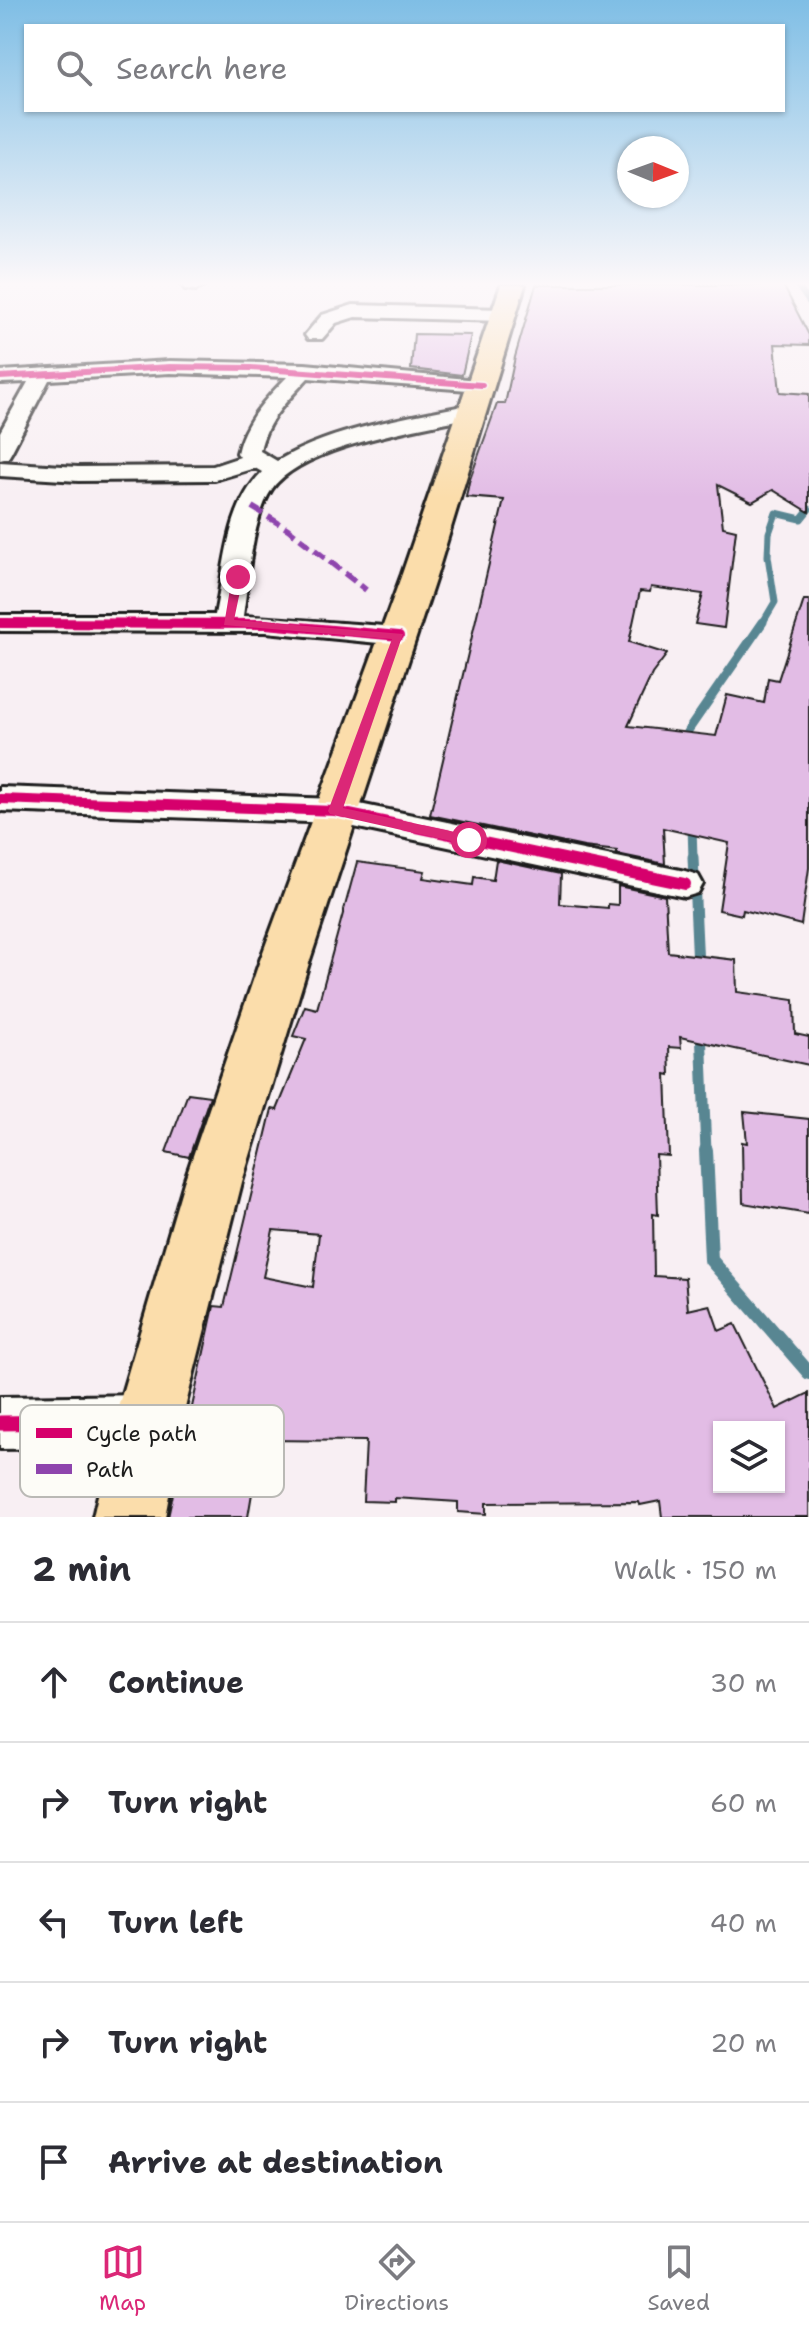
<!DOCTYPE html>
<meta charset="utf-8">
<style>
:root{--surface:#fff;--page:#f7f7f7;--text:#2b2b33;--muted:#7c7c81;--line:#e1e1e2;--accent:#db2777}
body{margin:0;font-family:"Shantell Sans",sans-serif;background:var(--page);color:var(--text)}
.controls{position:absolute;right:24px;bottom:24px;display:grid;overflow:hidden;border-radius:0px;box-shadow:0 2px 6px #0004}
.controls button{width:72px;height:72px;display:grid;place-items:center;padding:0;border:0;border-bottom:2px solid var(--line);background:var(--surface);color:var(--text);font:40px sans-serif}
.compass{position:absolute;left:617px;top:136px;width:72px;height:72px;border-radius:50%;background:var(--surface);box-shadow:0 2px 6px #0004;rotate:91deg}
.stop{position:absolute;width:24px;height:24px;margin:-18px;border:6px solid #db2777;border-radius:50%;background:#fff}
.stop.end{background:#db2777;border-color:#fff;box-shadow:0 2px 8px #0008}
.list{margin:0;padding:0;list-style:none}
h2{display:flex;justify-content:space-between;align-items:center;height:104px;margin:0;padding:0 32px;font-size:34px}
h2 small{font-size:26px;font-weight:400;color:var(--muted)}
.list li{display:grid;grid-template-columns:52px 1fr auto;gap:24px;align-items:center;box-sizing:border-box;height:120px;padding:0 32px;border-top:2px solid var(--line)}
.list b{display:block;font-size:30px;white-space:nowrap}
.list em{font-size:26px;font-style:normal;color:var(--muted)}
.icon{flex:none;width:44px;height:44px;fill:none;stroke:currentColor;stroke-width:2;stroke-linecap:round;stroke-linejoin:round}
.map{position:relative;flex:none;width:809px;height:1517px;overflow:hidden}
.search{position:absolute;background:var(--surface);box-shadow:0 2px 6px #0004;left:24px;right:24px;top:24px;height:88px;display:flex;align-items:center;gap:20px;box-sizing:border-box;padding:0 28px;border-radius:0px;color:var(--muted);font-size:30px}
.sheet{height:704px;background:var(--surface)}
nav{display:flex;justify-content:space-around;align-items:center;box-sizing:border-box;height:112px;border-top:2px solid var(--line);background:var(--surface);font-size:22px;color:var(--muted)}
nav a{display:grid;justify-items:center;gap:4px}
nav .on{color:var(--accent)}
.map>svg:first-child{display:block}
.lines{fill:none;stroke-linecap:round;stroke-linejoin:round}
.stream-far4{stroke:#598692;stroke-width:6}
.stream-far3{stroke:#598692;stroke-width:7}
.stream-far2{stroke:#598692;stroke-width:9}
.stream-far1{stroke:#598692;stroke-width:11}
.stream{stroke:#598692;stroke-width:14}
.building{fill:#e2bce5;stroke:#1c1c1c;stroke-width:2;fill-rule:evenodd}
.minor-casing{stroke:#1c1c1c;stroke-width:6}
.major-casing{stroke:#1c1c1c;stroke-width:6}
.minor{fill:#fdfcf7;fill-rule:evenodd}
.major{fill:#fbddab;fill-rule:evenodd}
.quiet{stroke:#8e44ad;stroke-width:6;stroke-dasharray:13 6;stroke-linecap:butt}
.cycleway-far4-casing{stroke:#fdfcf7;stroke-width:9}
.cycleway-far3-casing{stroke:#fdfcf7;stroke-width:12}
.cycleway-far2-casing{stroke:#fdfcf7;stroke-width:15}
.cycleway-far1-casing{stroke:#fdfcf7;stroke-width:17}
.cycleway-casing{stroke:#fdfcf7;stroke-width:20}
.cycleway-far4{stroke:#d6006c;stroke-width:6}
.cycleway-far3{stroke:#d6006c;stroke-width:8}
.cycleway-far2{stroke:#d6006c;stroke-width:10}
.cycleway-far1{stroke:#d6006c;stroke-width:12}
.cycleway{stroke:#d6006c;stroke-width:15}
.route{fill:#db2777}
.key{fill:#fdfcf7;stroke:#bab9b5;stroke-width:2}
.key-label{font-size:22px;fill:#1c1c1c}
</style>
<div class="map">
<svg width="809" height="1517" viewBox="0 0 809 1517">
<rect width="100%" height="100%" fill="#f8eff3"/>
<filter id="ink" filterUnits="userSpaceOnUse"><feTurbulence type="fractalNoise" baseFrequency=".0125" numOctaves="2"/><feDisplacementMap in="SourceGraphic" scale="16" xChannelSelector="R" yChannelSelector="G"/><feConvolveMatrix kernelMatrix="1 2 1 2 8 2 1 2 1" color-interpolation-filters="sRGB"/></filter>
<g filter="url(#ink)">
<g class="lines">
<!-- stream-far4 -->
<polyline class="stream-far4" points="797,285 809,302"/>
<!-- stream-far3 -->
<polyline class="stream-far3" points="762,624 775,602 768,556 769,533 776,513 801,519 809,509"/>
<!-- stream-far2 -->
<g class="stream-far2">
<polyline points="688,743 687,732 763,622"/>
<polyline points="692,826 693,859"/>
</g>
<!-- stream-far1 -->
<g class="stream-far1">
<polyline points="693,857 698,967"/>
<polyline points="701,1029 706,1152"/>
</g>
<!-- stream -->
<polyline class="stream" points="706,1150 711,1260 809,1373"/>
</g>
<!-- building -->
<g class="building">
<polygon points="536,285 783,285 809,335 809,345 775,344 780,392 809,394 809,512 773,490 752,502 718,485 723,527 736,530 724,628 695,624 703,594 651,587 650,592 640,591 629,642 667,654 652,674 628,726 716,736 727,695 764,703 768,678 778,680 804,600 809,600 809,868 801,925 743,910 742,915 719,910 729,843 663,828 665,864 617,854 617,851 584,847 430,815 504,500 466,497 469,482 497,404 505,404 515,357"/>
<polygon points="414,334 471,335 462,375 411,369"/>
<path d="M496,860L561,874L560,904L608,908V904L618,905V886L665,896L668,952L736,960L737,992L794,1000L795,1034L809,1037V1065L680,1037L681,1048L669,1047L670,1075L666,1074L669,1156L656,1155L658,1215L653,1214L654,1276L685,1278L688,1310L710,1305L719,1331L735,1324L777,1409L809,1393V1517H662L660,1501L640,1505L639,1502L486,1503V1514L458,1512V1502L395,1498V1502L363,1501L366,1441L261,1440L248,1517H168L214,1306L224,1307L272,1109L277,1110L306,1039L293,1036L305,1006L317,1009L357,862L425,871L423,878L473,885L474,877L493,880ZM273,1230L319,1234L313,1287L263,1277ZM719,1427H779V1487H719Z"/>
<polygon points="188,1093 210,1096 189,1157 166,1152"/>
<polygon points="744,1112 809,1119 809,1214 743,1203 742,1142 747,1143"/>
</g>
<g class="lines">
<defs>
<g id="minor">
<polygon points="182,285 205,285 196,290 185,289"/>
<polygon points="353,305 503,309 512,315 503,321 355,317 336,323 322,339 308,339 305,335 322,315"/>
<path d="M170,361L305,364L489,381L492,385L489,389L482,391L308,378C288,400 266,420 260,451L277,461C335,427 407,418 472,404L480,405L483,410L480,415C427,428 304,444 272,489C251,520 249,579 243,616L399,627L409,630L413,636L409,642L399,645L266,632L0,631V615H215C225,568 226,508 262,472L255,468L215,480L78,481L0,476V462L78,467L213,466L240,457L237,453C244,422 265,399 287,377L170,373L49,380L11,453L8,458L0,460V432L28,382L0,383V371Z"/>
<polygon points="0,787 335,799 685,871 698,875 703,884 698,893 685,897 335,823 0,811"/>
<polygon points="147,1395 165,1403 173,1421 165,1439 147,1447 0,1449 0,1397"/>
</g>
<polygon id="major" points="501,285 525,285 437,574 309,963 242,1182 186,1404 165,1517 93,1517 119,1404 184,1182 259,963 402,574"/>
</defs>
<!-- minor casing -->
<use href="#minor" class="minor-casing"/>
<!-- major casing -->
<use href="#major" class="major-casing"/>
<!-- minor -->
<use href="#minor" class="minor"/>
<!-- major -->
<use href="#major" class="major"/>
<!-- quiet -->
<polyline class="quiet" points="252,507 288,529 366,590"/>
<defs>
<polyline id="cycleway-far4" points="0,377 170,367 251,368 482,385"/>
<polyline id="cycleway-far3" points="0,623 270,624"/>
<g id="cycleway-far2">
<polyline points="0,623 266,624 399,636"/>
<polyline points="0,799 335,811 565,859"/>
</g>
<polyline id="cycleway-far1" points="555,857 685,884"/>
<polyline id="cycleway" points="0,1423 147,1421"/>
</defs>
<!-- cycleway-far4 casing -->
<use href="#cycleway-far4" class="cycleway-far4-casing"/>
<!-- cycleway-far3 casing -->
<use href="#cycleway-far3" class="cycleway-far3-casing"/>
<!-- cycleway-far2 casing -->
<use href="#cycleway-far2" class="cycleway-far2-casing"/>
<!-- cycleway-far1 casing -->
<use href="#cycleway-far1" class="cycleway-far1-casing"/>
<!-- cycleway casing -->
<use href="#cycleway" class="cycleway-casing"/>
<!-- cycleway-far4 -->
<use href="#cycleway-far4" class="cycleway-far4"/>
<!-- cycleway-far3 -->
<use href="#cycleway-far3" class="cycleway-far3"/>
<!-- cycleway-far2 -->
<use href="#cycleway-far2" class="cycleway-far2"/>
<!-- cycleway-far1 -->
<use href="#cycleway-far1" class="cycleway-far1"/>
<!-- cycleway -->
<use href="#cycleway" class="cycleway"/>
</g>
</g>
<!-- sky -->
<linearGradient id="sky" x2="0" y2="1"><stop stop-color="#7fbee5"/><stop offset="0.57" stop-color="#fcf8fa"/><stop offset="1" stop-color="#fcf8fa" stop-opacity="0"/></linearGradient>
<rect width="809" height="498" fill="url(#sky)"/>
<!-- route -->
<polygon class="route" points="238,574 243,577 234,620 403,634 343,808 469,835 476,840 474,844 469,845 330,814 328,811 392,639 224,625 232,577"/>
<!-- legend -->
<rect x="20" y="1405" width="264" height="92" rx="12" class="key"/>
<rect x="36" y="1428" width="36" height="10" fill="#d6006c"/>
<rect x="36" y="1464" width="36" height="10" fill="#8e44ad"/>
<g class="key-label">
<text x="86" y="1441">Cycle path</text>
<text x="86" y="1477">Path</text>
</g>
</svg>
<div class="controls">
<button><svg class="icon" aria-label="layers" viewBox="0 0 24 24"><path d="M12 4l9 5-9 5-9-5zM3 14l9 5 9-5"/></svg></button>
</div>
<svg class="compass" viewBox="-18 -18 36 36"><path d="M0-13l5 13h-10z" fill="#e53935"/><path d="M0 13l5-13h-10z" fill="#7c7c81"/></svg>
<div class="stop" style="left:469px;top:840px"></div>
<div class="stop end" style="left:238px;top:577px"></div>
<div class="search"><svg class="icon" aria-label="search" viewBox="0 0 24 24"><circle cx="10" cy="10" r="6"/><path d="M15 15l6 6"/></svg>Search here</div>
</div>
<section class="sheet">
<h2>2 min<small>Walk · 150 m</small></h2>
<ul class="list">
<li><svg class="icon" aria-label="ahead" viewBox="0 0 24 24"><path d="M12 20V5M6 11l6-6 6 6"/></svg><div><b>Continue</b></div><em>30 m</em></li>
<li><svg class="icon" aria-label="right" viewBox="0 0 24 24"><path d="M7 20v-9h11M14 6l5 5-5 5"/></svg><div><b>Turn right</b></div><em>60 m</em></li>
<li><svg class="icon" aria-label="left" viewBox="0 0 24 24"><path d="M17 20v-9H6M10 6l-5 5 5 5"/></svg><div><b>Turn left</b></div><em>40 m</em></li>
<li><svg class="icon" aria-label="right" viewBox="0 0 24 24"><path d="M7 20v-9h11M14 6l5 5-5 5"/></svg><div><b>Turn right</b></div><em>20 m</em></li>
<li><svg class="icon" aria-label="arrive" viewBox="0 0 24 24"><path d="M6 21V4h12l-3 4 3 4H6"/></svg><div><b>Arrive at destination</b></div></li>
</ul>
</section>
<nav>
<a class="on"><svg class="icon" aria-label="map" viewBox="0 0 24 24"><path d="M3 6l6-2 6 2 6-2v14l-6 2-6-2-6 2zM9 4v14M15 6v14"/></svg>Map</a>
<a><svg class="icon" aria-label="directions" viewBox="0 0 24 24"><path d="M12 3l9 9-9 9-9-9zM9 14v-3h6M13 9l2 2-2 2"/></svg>Directions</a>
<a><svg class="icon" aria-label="saved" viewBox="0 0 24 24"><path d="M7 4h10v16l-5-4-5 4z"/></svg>Saved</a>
</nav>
